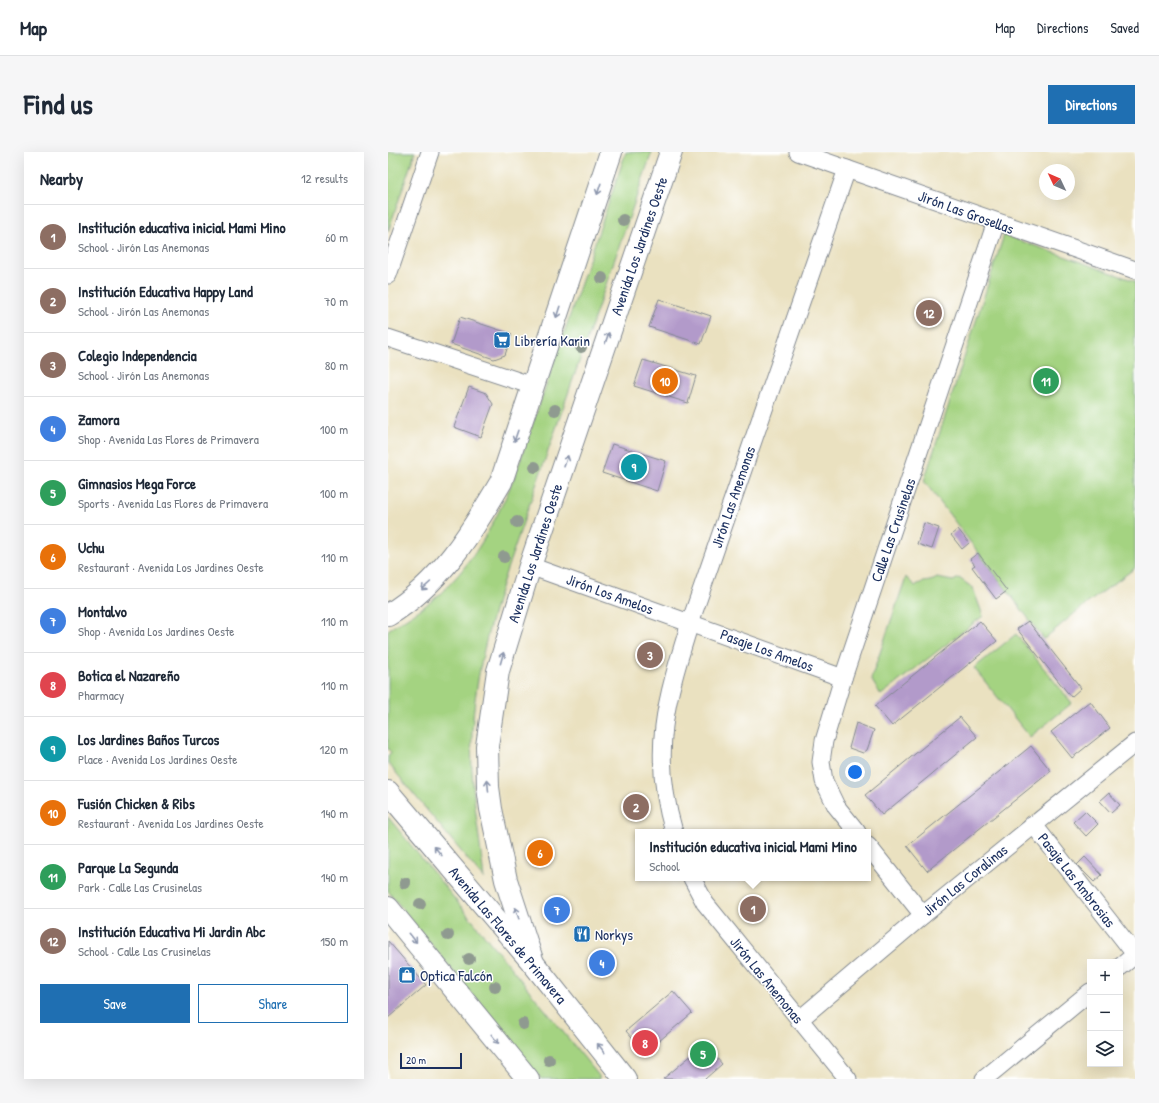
<!DOCTYPE html>
<meta charset="utf-8">
<style>
:root{--surface:#fff;--page:#f6f6f7;--text:#1f2937;--muted:#747a83;--line:#e0e1e3;--accent:#1f6fb2}
body{margin:0;font-family:"Patrick Hand",sans-serif;background:var(--page);color:var(--text)}
.controls{position:absolute;right:12px;bottom:12px;display:grid;overflow:hidden;border-radius:0px;box-shadow:0 4px 16px #0002}
.controls button{width:36px;height:36px;display:grid;place-items:center;padding:0;border:0;border-bottom:1px solid var(--line);background:var(--surface);color:var(--text);font:20px sans-serif}
.compass{position:absolute;left:651px;top:12px;width:36px;height:36px;border-radius:50%;background:var(--surface);box-shadow:0 4px 16px #0002;rotate:314deg}
.scale{position:absolute;left:12px;bottom:10px;width:62px;box-sizing:border-box;padding-left:4px;border:2px solid #1b2f5e;border-top:0;font-size:11px;line-height:14px;white-space:nowrap;color:#1b2f5e;-webkit-text-stroke:3px #fff;paint-order:stroke}
.you{position:absolute;left:467px;top:620px;width:14px;height:14px;margin:-10px;border:3px solid #fff;border-radius:50%;background:#1a73e8;box-shadow:0 0 0 6px #1a73e833}
.badge{display:grid;place-items:center;width:26px;height:26px;border-radius:50%;background:var(--accent);color:#fff;font-size:13px;font-weight:700}
.pin{position:absolute;translate:-50% -50%;border:2px solid #fff;box-shadow:0 1px 4px #0006}
.popup{position:absolute;left:247px;top:677px;width:236px;height:52px;box-sizing:border-box;display:grid;place-content:center;border-radius:0px;background:var(--surface);filter:drop-shadow(0 1px 3px #0005);font-size:13px;white-space:nowrap;color:var(--muted)}
.popup b{font-size:15px;color:var(--text)}
.popup::after{content:'';position:absolute;left:50%;top:100%;margin-left:-8px;border:8px solid transparent;border-top-color:var(--surface)}
.list{margin:0;padding:0;list-style:none}
h2{display:flex;justify-content:space-between;align-items:center;height:52px;margin:0;padding:0 16px;font-size:17px}
h2 small{font-size:13px;font-weight:400;color:var(--muted)}
.list li{display:grid;grid-template-columns:26px 1fr auto;gap:12px;align-items:center;box-sizing:border-box;height:64px;padding:0 16px;border-top:1px solid var(--line)}
.list b{display:block;font-size:15px;white-space:nowrap}
.list p{margin:0;font-size:13px;white-space:nowrap;color:var(--muted)}
.list em{font-size:13px;font-style:normal;color:var(--muted)}
.actions{display:flex;gap:8px;padding:12px 16px}
.actions a{flex:1;padding:9px 0;border:1px solid var(--accent);border-radius:0px;text-align:center;font-size:14px;color:var(--accent)}
.actions .main{background:var(--accent);color:#fff}
.icon{flex:none;width:22px;height:22px;fill:none;stroke:currentColor;stroke-width:2;stroke-linecap:round;stroke-linejoin:round}
.map{position:relative;flex:none;width:747px;height:927px;overflow:hidden;border-radius:0px}
header{display:flex;align-items:center;gap:24px;box-sizing:border-box;height:56px;padding:0 20px;background:var(--surface);border-bottom:1px solid var(--line)}
header strong{font-size:19px}
nav{display:flex;gap:22px;margin-inline-start:auto;font-size:14px}
.intro{display:flex;align-items:center;justify-content:space-between;box-sizing:border-box;height:96px;padding:0 24px}
h1{margin:0;font-size:28px}
.button{padding:10px 18px;border-radius:0px;background:var(--accent);color:#fff;font-size:14px;font-weight:700}
main{display:flex;gap:24px;padding:0 24px}
aside{flex:1;background:var(--surface);border-radius:0px;box-shadow:0 4px 16px #0002}
.map>svg:first-child{display:block}
.green{fill:#a4d381;stroke:#608170}
.building{fill:#b29aca}
.lines{fill:none;stroke-linecap:round;stroke-linejoin:round}
.street-casing{stroke:#82888f;stroke-width:19}
.secondary-casing{stroke:#82888f;stroke-width:24}
.primary-casing{stroke:#82888f;stroke-width:24}
.street{stroke:#fff;stroke-width:17}
.secondary{stroke:#fff;stroke-width:22}
.primary{stroke:#fff;stroke-width:22}
.tree{fill:#8f9a90}
.oneway{stroke:#8d97ae}
.labels{text-anchor:middle;dominant-baseline:central;stroke-width:3;stroke-linejoin:round;paint-order:stroke}
.street-label{font-size:15px;fill:#1b2f5e;stroke:#fff}
.poi-label{font-size:15px;fill:#1b2f5e;stroke:#fff;text-anchor:start}
</style>
<header>
<strong>Map</strong>
<nav><a>Map</a><a>Directions</a><a>Saved</a></nav>
</header>
<div class="intro"><h1>Find us</h1><a class="button">Directions</a></div>
<main>
<aside>
<h2>Nearby<small>12 results</small></h2>
<ul class="list">
<li><span class="badge" style="background:#8d6e63">1</span><div><b>Institución educativa inicial Mami Mino</b><p>School · Jirón Las Anemonas</p></div><em>60 m</em></li>
<li><span class="badge" style="background:#8d6e63">2</span><div><b>Institución Educativa Happy Land</b><p>School · Jirón Las Anemonas</p></div><em>70 m</em></li>
<li><span class="badge" style="background:#8d6e63">3</span><div><b>Colegio Independencia</b><p>School · Jirón Las Anemonas</p></div><em>80 m</em></li>
<li><span class="badge" style="background:#3f7fe0">4</span><div><b>Zamora</b><p>Shop · Avenida Las Flores de Primavera</p></div><em>100 m</em></li>
<li><span class="badge" style="background:#2e9e5b">5</span><div><b>Gimnasios Mega Force</b><p>Sports · Avenida Las Flores de Primavera</p></div><em>100 m</em></li>
<li><span class="badge" style="background:#e8710a">6</span><div><b>Uchu</b><p>Restaurant · Avenida Los Jardines Oeste</p></div><em>110 m</em></li>
<li><span class="badge" style="background:#3f7fe0">7</span><div><b>Montalvo</b><p>Shop · Avenida Los Jardines Oeste</p></div><em>110 m</em></li>
<li><span class="badge" style="background:#e0444e">8</span><div><b>Botica el Nazareño</b><p>Pharmacy</p></div><em>110 m</em></li>
<li><span class="badge" style="background:#0f9aa8">9</span><div><b>Los Jardines Baños Turcos</b><p>Place · Avenida Los Jardines Oeste</p></div><em>120 m</em></li>
<li><span class="badge" style="background:#e8710a">10</span><div><b>Fusión Chicken &amp; Ribs</b><p>Restaurant · Avenida Los Jardines Oeste</p></div><em>140 m</em></li>
<li><span class="badge" style="background:#2e9e5b">11</span><div><b>Parque La Segunda</b><p>Park · Calle Las Crusinelas</p></div><em>140 m</em></li>
<li><span class="badge" style="background:#8d6e63">12</span><div><b>Institución Educativa Mi Jardin Abc</b><p>School · Calle Las Crusinelas</p></div><em>150 m</em></li>
</ul>
<div class="actions"><a class="main">Save</a><a>Share</a></div>
</aside>
<div class="map">
<svg width="747" height="927" viewBox="0 0 747 927">
<rect width="100%" height="100%" fill="#fff"/>
<filter id="ink" filterUnits="userSpaceOnUse"><feTurbulence type="fractalNoise" baseFrequency=".025" numOctaves="2"/><feDisplacementMap in="SourceGraphic" scale="8" xChannelSelector="R" yChannelSelector="G"/><feConvolveMatrix kernelMatrix="1 2 1 2 8 2 1 2 1" color-interpolation-filters="sRGB"/></filter>
<filter id="wash" filterUnits="userSpaceOnUse"><feTurbulence type="fractalNoise" baseFrequency=".012" numOctaves="4" result="noise"/><feDisplacementMap in="SourceGraphic" scale="16" xChannelSelector="R" yChannelSelector="G"/><feGaussianBlur stdDeviation="0.9" result="paint"/><feColorMatrix in="noise" values="0 0 0 0 0 0 0 0 0 0 0 0 0 0 0 0 0 1.4 0 .05"/><feComposite in="paint" operator="in"/></filter>
<g filter="url(#wash)">
<rect width="100%" height="100%" fill="#eae1c0"/>
<!-- green -->
<g class="green">
<polygon points="0,0 27,0 0,80"/>
<path d="M238,0H264L118,420C101,472 87,525 84,580C81,629 91,679 96,727L0,611V605L3,600L0,597V478C20,465 42,453 59,435C90,404 110,364 127,324Z"/>
<polygon points="616,83 747,129 747,416 693,456 656,487 536,329"/>
<path d="M518,425L527,434C534,428 542,431 549,426L565,429L571,426L585,436L595,464L493,543L483,527Z"/>
<polygon points="628,482 684,551 642,585 586,516"/>
<polygon points="0,665 211,924 211,927 153,927 0,739"/>
</g>
<g id="blocks">
<!-- building -->
<g class="building">
<polygon points="271,147 323,164 313,192 261,175"/>
<polygon points="72,165 124,182 117,203 106,207 63,192"/>
<polygon points="255,208 308,224 300,251 246,234"/>
<polygon points="81,235 98,241 105,252 93,285 66,275"/>
<polygon points="224,292 278,309 269,339 214,321"/>
<polygon points="536,371 551,376 544,397 529,392"/>
<polygon points="570,377 581,391 574,397 563,383"/>
<polygon points="590,401 619,439 608,447 584,415 587,413 582,407"/>
<polygon points="592,469 609,489 504,574 487,554"/>
<polygon points="640,469 693,536 683,545 629,477"/>
<polygon points="702,549 722,576 684,606 663,580"/>
<polygon points="572,565 589,585 494,663 477,643"/>
<polygon points="468,571 486,578 479,598 475,601 461,596"/>
<polygon points="643,594 663,619 539,719 519,694"/>
<polygon points="721,641 732,653 723,661 712,649"/>
<polygon points="697,659 710,672 698,684 685,670"/>
<polygon points="697,705 714,723 706,730 689,713"/>
<polygon points="0,789 38,833 0,866"/>
<polygon points="285,839 304,861 257,901 238,879"/>
<polygon points="317,892 334,912 317,927 275,927"/>
</g>
</g>
</g>
<g filter="url(#ink)">
<use href="#blocks" fill-opacity="0" stroke="#82888f" stroke-width="1"/>
<g class="lines">
<defs>
<g id="street">
<polyline points="410,0 747,118"/>
<polyline points="0,123 42,0"/>
<polyline points="0,186 145,234"/>
<polyline points="142,414 455,526"/>
<polyline points="645,672 747,802"/>
<path d="M286,680C262,599 278,548 302,471L459,17"/>
<polyline points="469,680 448,654 436,629 433,610 436,589 455,526 608,70"/>
<polyline points="480,694 535,763"/>
<polyline points="304,726 317,751 460,927"/>
<polyline points="732,815 747,803"/>
<polyline points="411,868 535,763 747,591"/>
<polyline points="596,927 702,840"/>
</g>
<g id="secondary">
<path d="M0,463C52,432 83,381 113,330L223,0"/>
<polyline points="145,811 118,728 103,657 100,635 99,594 110,519 142,414 283,0"/>
</g>
<g id="primary">
<polyline points="0,640 145,811 237,927"/>
<polyline points="0,756 140,927"/>
</g>
</defs>
<!-- street casing -->
<use href="#street" class="street-casing"/>
<!-- secondary casing -->
<use href="#secondary" class="secondary-casing"/>
<!-- primary casing -->
<use href="#primary" class="primary-casing"/>
<!-- street -->
<use href="#street" class="street"/>
<!-- secondary -->
<use href="#secondary" class="secondary"/>
<!-- primary -->
<use href="#primary" class="primary"/>
</g>
<!-- trees -->
<g class="tree">
<circle cx="235" cy="68" r="6"/>
<circle cx="214" cy="126" r="6"/>
<circle cx="193" cy="195" r="6"/>
<circle cx="167" cy="258" r="6"/>
<circle cx="147" cy="315" r="6"/>
<circle cx="129" cy="370" r="6"/>
<circle cx="116" cy="405" r="6"/>
<circle cx="17" cy="731" r="6"/>
<circle cx="32" cy="752" r="6"/>
<circle cx="60" cy="783" r="6"/>
<circle cx="81" cy="807" r="6"/>
<circle cx="107" cy="835" r="6"/>
<circle cx="135" cy="872" r="6"/>
<circle cx="161" cy="908" r="6"/>
</g>
<!-- one-way arrows -->
<defs><path id="oneway-shaft" d="M-6 0H5M1.5-3L5.5 0L1.5 3" fill="none" stroke-width="1.6" stroke-linecap="round" stroke-linejoin="round"/></defs>
<g class="oneway">
<use href="#oneway-shaft" transform="translate(211 37) rotate(108)"/>
<use href="#oneway-shaft" transform="translate(170 160) rotate(108)"/>
<use href="#oneway-shaft" transform="translate(219 186) rotate(-71)"/>
<use href="#oneway-shaft" transform="translate(128 284) rotate(109)"/>
<use href="#oneway-shaft" transform="translate(178 309) rotate(-71)"/>
<use href="#oneway-shaft" transform="translate(38 434) rotate(138)"/>
<use href="#oneway-shaft" transform="translate(114 506) rotate(-74)"/>
<use href="#oneway-shaft" transform="translate(100 634) rotate(-95)"/>
<use href="#oneway-shaft" transform="translate(50 699) rotate(-130)"/>
<use href="#oneway-shaft" transform="translate(129 761) rotate(-108)"/>
<use href="#oneway-shaft" transform="translate(25 786) rotate(51)"/>
<use href="#oneway-shaft" transform="translate(107 887) rotate(51)"/>
<use href="#oneway-shaft" transform="translate(213 896) rotate(-129)"/>
</g>
</g>
<!-- icons -->
<defs>
<symbol id="supermarket-square" viewBox="-11 -11 22 22"><rect x="-9" y="-9" width="18" height="18" rx="4" fill="#1f6fb2" stroke="#fff"/><path d="M-6-5.5h2.5l.6 2H6L4.5 2H-2.5L-4.4-4H-6ZM-1.5 3.2a1.3 1.3 0 1 0 .1 0ZM3 3.2a1.3 1.3 0 1 0 .1 0Z" fill="#fff"/></symbol>
<symbol id="restaurant-square" viewBox="-11 -11 22 22"><rect x="-9" y="-9" width="18" height="18" rx="4" fill="#1f6fb2" stroke="#fff"/><path d="M-5-6h1v4h1v-4h1v4h1v-4h1v5L-1.5 .5V6h-2V.5L-5-1ZM5-6V6H3V1.5H1.5Q1.5-4 5-6Z" fill="#fff"/></symbol>
<symbol id="shop-square" viewBox="-11 -11 22 22"><rect x="-9" y="-9" width="18" height="18" rx="4" fill="#1f6fb2" stroke="#fff"/><path d="M-5-2.5h2.3a2.7 3.5 0 0 1 5.4 0H5L5.5 6h-11ZM-1.5-2.5h3a1.5 2.3 0 0 0-3 0Z" fill="#fff"/></symbol>
</defs>
<g fill-rule="evenodd">
<use href="#supermarket-square" x="104" y="178" width="20" height="20"/>
<use href="#restaurant-square" x="184" y="772" width="20" height="20"/>
<use href="#shop-square" x="9" y="813" width="20" height="20"/>
</g>
<g class="labels">
<!-- street labels -->
<g class="street-label">
<text transform="translate(578 60) rotate(20)">Jirón Las Grosellas</text>
<text transform="translate(251 94) rotate(-71)">Avenida Los Jardines Oeste</text>
<text transform="translate(345 345) rotate(-71)">Jirón Las Anemonas</text>
<text transform="translate(505 378) rotate(-71)">Calle Las Crusinelas</text>
<text transform="translate(147 401) rotate(-72)">Avenida Los Jardines Oeste</text>
<text transform="translate(222 442) rotate(20)">Jirón Los Amelos</text>
<text transform="translate(379 498) rotate(20)">Pasaje Los Amelos</text>
<text transform="translate(577 728) rotate(-39)">Jirón Las Coralinas</text>
<text transform="translate(689 728) rotate(52)">Pasaje Las Ambrosias</text>
<text transform="translate(120 783) rotate(50)">Avenida Las Flores de Primavera</text>
<text transform="translate(379 828) rotate(51)">Jirón Las Anemonas</text>
</g>
<!-- poi labels -->
<g class="poi-label">
<text x="127" y="188">Librería Karin</text>
<text x="207" y="782">Norkys</text>
<text x="32" y="823">Optica Falcón</text>
</g>
</g>
</svg>
<div class="controls">
<button>+</button>
<button>−</button>
<button><svg class="icon" aria-label="layers" viewBox="0 0 24 24"><path d="M12 4l9 5-9 5-9-5zM3 14l9 5 9-5"/></svg></button>
</div>
<svg class="compass" viewBox="-18 -18 36 36"><path d="M0-13l5 13h-10z" fill="#e53935"/><path d="M0 13l5-13h-10z" fill="#747a83"/></svg>
<div class="scale">20 m</div>
<div class="you"></div>
<div class="pin badge" style="left:365px;top:757px;background:#8d6e63">1</div>
<div class="popup"><b>Institución educativa inicial Mami Mino</b>School</div>
<div class="pin badge" style="left:248px;top:655px;background:#8d6e63">2</div>
<div class="pin badge" style="left:262px;top:503px;background:#8d6e63">3</div>
<div class="pin badge" style="left:214px;top:811px;background:#3f7fe0">4</div>
<div class="pin badge" style="left:315px;top:902px;background:#2e9e5b">5</div>
<div class="pin badge" style="left:152px;top:701px;background:#e8710a">6</div>
<div class="pin badge" style="left:169px;top:758px;background:#3f7fe0">7</div>
<div class="pin badge" style="left:257px;top:891px;background:#e0444e">8</div>
<div class="pin badge" style="left:246px;top:315px;background:#0f9aa8">9</div>
<div class="pin badge" style="left:277px;top:229px;background:#e8710a">10</div>
<div class="pin badge" style="left:658px;top:229px;background:#2e9e5b">11</div>
<div class="pin badge" style="left:541px;top:161px;background:#8d6e63">12</div>
</div>
</main>
